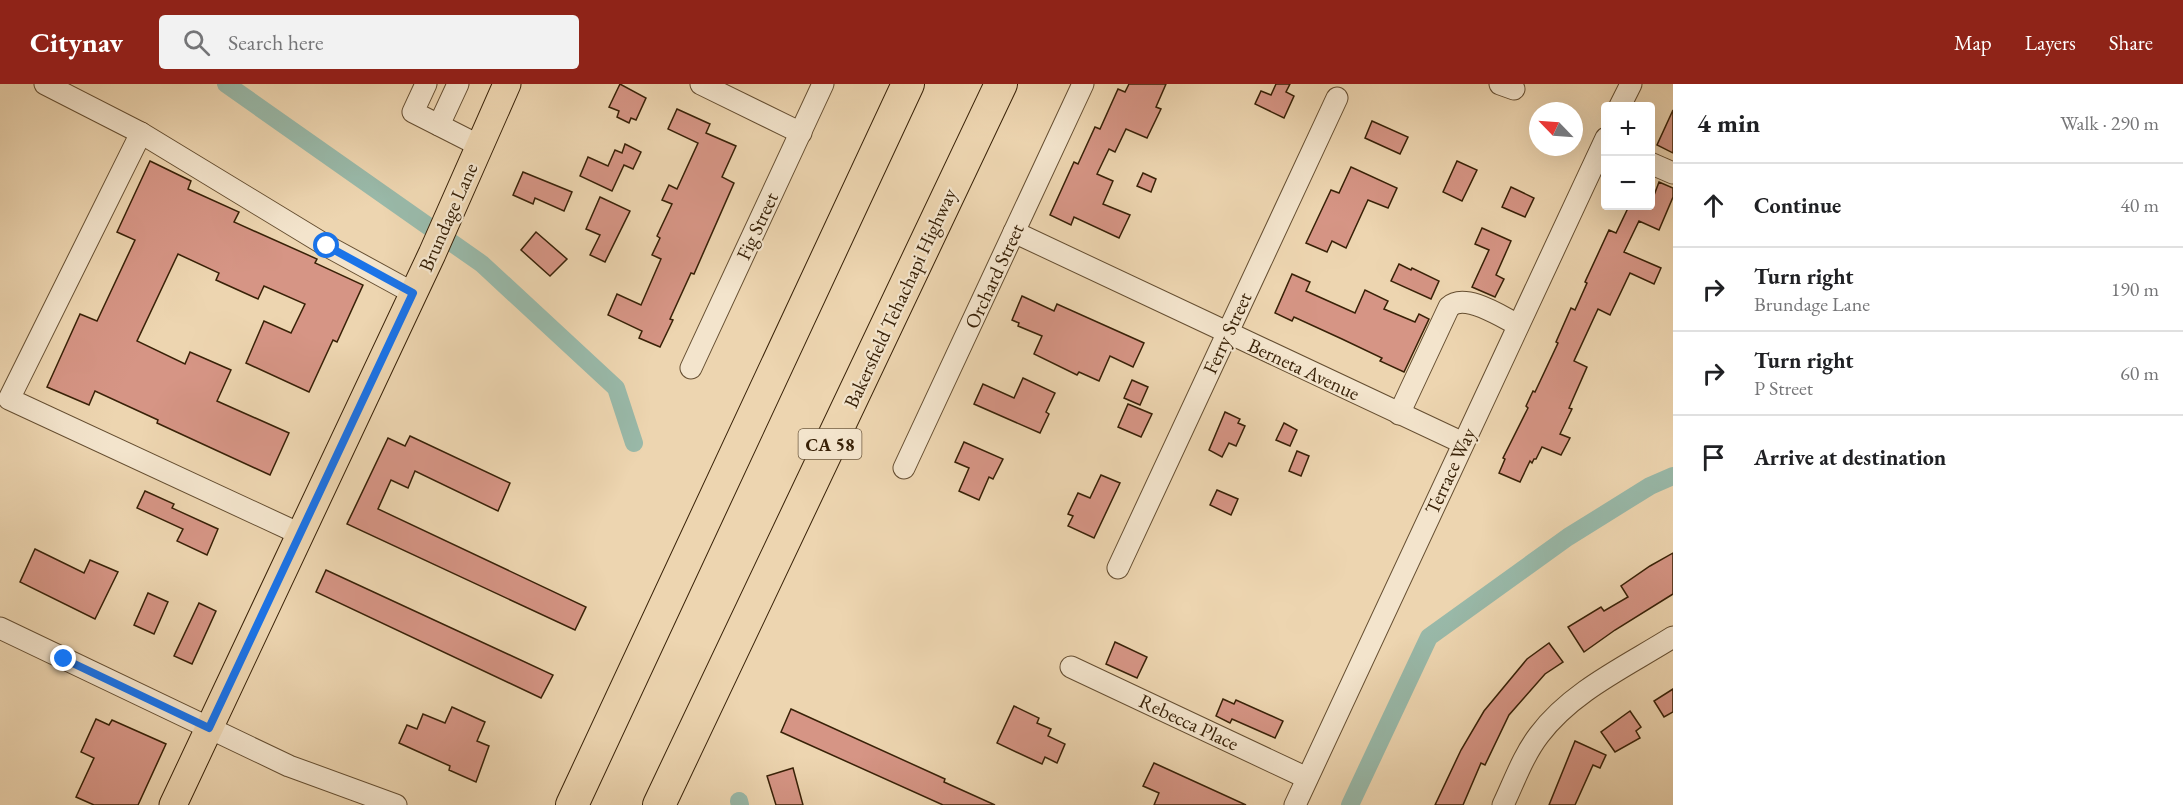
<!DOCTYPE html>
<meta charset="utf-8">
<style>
:root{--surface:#fff;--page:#f2f2f2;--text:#202124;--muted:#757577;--line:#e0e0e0;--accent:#8f2418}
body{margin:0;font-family:"EB Garamond",serif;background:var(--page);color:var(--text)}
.controls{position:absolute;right:18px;top:18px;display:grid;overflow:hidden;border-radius:6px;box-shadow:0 6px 24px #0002}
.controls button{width:54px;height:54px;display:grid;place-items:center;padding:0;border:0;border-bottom:2px solid var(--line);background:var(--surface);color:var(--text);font:30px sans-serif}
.compass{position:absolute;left:1529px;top:18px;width:54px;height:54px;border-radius:50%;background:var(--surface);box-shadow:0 6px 24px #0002;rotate:295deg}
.stop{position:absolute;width:18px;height:18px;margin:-14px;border:4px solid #1a73e8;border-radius:50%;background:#fff}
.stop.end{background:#1a73e8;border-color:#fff;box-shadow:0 2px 6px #0008}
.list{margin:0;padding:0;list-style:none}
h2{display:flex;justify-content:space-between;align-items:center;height:78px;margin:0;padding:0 24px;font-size:26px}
h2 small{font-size:20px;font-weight:400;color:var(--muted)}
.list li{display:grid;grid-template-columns:39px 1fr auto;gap:18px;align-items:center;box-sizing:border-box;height:84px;padding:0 24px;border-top:2px solid var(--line)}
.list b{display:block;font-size:22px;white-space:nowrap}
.list p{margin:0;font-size:20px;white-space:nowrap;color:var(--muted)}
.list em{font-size:20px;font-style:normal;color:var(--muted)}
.icon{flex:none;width:33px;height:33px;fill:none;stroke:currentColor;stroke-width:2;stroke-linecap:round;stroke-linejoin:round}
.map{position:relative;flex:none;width:1673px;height:721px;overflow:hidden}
header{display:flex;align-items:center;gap:36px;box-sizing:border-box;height:84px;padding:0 30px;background:var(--accent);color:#fff}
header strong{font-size:28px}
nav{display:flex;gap:33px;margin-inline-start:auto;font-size:21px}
.search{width:420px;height:54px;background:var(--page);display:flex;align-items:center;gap:15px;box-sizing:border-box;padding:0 21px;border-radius:6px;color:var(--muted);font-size:22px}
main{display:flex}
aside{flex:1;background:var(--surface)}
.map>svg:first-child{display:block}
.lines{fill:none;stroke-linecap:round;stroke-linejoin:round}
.canal{stroke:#99b9a9;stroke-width:18}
.building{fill:#d69585;stroke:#382107;stroke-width:1.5}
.minor-casing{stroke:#654e31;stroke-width:23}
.major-casing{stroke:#382107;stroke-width:29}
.highway-casing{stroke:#382107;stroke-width:34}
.minor{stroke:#f3e4cc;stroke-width:21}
.major{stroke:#edd5b0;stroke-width:27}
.highway{stroke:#edd5b0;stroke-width:32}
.route{stroke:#1a73e8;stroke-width:8}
.labels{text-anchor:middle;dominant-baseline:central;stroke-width:4.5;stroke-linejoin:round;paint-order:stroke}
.shield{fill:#f3e4cc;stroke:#705c42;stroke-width:1.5}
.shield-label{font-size:18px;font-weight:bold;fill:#382107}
.street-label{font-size:20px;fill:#382107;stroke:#f3e4cc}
</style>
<header>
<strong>Citynav</strong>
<div class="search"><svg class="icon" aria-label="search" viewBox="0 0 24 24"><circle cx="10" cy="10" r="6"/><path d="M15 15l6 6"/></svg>Search here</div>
<nav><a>Map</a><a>Layers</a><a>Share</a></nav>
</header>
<main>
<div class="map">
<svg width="1673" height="721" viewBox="0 0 1673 721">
<rect width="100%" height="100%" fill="#edd5b0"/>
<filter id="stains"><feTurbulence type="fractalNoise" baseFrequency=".00333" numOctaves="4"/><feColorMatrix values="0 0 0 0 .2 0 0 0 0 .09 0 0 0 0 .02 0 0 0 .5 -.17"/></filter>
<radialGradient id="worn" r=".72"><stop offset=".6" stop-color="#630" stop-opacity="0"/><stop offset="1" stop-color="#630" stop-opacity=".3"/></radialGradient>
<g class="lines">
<!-- canal -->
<g class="canal">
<polyline points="226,0 482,180 616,304 634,359"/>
<polyline points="739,717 740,721"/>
<polyline points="1350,721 1429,553 1568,453 1650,402 1673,392"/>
</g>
</g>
<!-- building -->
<g class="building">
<polygon points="620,0 646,14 636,36 631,34 629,39 617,33 619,27 609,23"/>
<polygon points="1129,0 1166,0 1156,23 1161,25 1147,54 1126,45 1115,68 1109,65 1097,90 1113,97 1103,120 1130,131 1119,154 1074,133 1071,141 1050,131 1074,78 1078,80 1095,43 1100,45 1118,5 1125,8"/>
<polygon points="1276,0 1290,0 1286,8 1294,12 1284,34 1255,20 1261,7 1271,11"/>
<polygon points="677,25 710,40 706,49 736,62 722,93 734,99 694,190 691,189 670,235 673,236 660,263 639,254 642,247 608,231 617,210 641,221 661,175 652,171 660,154 657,152 672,120 662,116 669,101 677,105 698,59 668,45"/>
<polygon points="1673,26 1673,69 1657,61"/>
<polygon points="1372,37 1408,53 1400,70 1365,54"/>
<polygon points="625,60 641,68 633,85 624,81 612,107 580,92 588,73 608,82 615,66 622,69"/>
<polygon points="150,77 191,97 188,105 239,128 234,138 317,175 315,179 363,201 337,258 333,256 309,308 246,279 264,237 291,249 305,220 264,202 258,215 216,196 219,189 178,170 137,257 185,280 190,268 231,286 217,317 289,349 270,391 157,339 158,336 95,307 89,321 47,303 80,230 97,237 135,156 117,148"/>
<polygon points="1457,77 1477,86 1462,117 1443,108"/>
<polygon points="1351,83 1397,104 1388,124 1368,116 1346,164 1332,157 1327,168 1306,159 1331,106 1339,109"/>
<polygon points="523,88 572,108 564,127 535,114 533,120 513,111"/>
<polygon points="1143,89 1156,95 1151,108 1137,102"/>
<polygon points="1659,98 1673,104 1673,113 1659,146 1639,137 1624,168 1661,184 1654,200 1630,189 1610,231 1598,225 1574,277 1587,283 1569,324 1572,325 1560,350 1570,354 1561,371 1542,363 1536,375 1534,375 1532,379 1530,377 1520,398 1499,389 1505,375 1503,374 1528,324 1526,322 1533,307 1535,308 1558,259 1556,258 1571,224 1575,226 1587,199 1585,198 1609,146 1616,149 1629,122 1650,122"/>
<polygon points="1511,103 1534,114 1525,133 1502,123"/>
<polygon points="600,113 630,127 605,178 590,171 600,151 586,145"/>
<polygon points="1482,144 1511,157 1496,191 1504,195 1495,213 1472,203 1489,166 1475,160"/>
<polygon points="536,148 567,175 550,192 521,166"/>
<polygon points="1399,180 1411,186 1412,184 1439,197 1431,215 1391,197"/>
<polygon points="1292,190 1310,198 1306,207 1355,229 1365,206 1388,217 1384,225 1415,238 1419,230 1429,235 1404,288 1380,277 1382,274 1342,255 1294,233 1292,237 1275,229"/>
<polygon points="1022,212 1054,227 1057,220 1144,259 1133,283 1110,272 1099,297 1079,288 1077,291 1034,270 1042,252 1018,242 1019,239 1012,236"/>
<polygon points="1023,294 1055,309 1046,328 1049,330 1040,349 974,320 983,300 1014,314"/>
<polygon points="1132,296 1148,303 1140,321 1124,314"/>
<polygon points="1128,320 1152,330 1141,353 1118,343"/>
<polygon points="1225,328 1240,335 1238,339 1245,342 1236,362 1229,359 1222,373 1209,366"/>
<polygon points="1284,339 1297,346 1290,362 1276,356"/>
<polygon points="410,352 510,399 498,427 415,387 408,404 391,396 378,425 586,523 575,546 347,440 388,354 405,362"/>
<polygon points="964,358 1003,375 993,395 989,393 979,416 959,407 969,384 955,378"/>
<polygon points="1297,367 1309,372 1301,392 1289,387"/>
<polygon points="1101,391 1120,399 1094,454 1068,442 1073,432 1068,430 1078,409 1090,414"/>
<polygon points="1217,406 1238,415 1231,431 1210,421"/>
<polygon points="145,407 174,420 172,424 218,445 207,471 177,457 183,445 137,424"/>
<polygon points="35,465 84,489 90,476 118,488 95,535 20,498"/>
<polygon points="1673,469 1673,510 1615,546 1584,568 1568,543 1601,523 1604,527 1628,513 1621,502 1650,482"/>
<polygon points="326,486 553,591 541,614 316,508"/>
<polygon points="148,509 168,518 154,550 134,541"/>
<polygon points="199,519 216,527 192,580 174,572"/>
<polygon points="1115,558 1147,573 1137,594 1106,580"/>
<polygon points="1549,559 1563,578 1545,590 1509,631 1485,681 1481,679 1463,721 1435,721 1461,666 1484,627 1527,575"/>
<polygon points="1673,605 1673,628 1664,633 1654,617"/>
<polygon points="1223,615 1234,620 1236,616 1283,637 1275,654 1232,635 1230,639 1216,632"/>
<polygon points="1014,622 1039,634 1037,639 1051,645 1048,652 1065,660 1057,679 1045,673 1042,680 997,659"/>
<polygon points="452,623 485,638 477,657 489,662 476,698 449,686 450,682 399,659 407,641 417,645 423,630 445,639"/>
<polygon points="791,625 945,695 944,698 995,721 943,721 781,648"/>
<polygon points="1630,627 1641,643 1636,647 1640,654 1615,668 1601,648"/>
<polygon points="96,635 109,641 112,636 166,660 138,721 94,721 76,713 94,674 81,668"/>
<polygon points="1575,657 1606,671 1600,684 1593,681 1575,721 1549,721"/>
<polygon points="1154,679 1246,721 1154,721 1159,709 1143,702"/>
<polygon points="793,684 803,721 776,721 767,692"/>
</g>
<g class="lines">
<defs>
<g id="minor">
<polyline points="45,0 141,49 327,162 413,209"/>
<polyline points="426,0 413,28 480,62"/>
<polyline points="701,0 801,49"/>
<polyline points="1500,0 1514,5"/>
<polyline points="1620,22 1631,0"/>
<polyline points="439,41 458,0"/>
<polyline points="141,49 9,315 300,450"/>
<polyline points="1650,79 1673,89"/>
<polyline points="1014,148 1463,359"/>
<polyline points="691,284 823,0"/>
<path d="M1399,330L1449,223C1465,208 1502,233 1518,241"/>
<polyline points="904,384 1083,0"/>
<polyline points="1118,484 1337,14"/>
<polyline points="0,544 289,682 396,721"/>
<polyline points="1071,583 1307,694"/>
<polyline points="1295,721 1606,54"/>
<path d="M1503,721C1514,698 1523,672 1539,651C1572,607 1627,582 1673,553"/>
</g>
<polyline id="major" points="173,721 432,170 507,0"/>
<g id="highway">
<polyline points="572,721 908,0"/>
<polyline points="659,721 1001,0"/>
</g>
</defs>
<!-- minor casing -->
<use href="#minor" class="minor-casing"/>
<!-- major casing -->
<use href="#major" class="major-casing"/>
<!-- highway casing -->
<use href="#highway" class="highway-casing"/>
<!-- minor -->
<use href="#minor" class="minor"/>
<!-- major -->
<use href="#major" class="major"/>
<!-- highway -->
<use href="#highway" class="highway"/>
</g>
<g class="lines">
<!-- route -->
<polyline class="route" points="64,575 209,644 413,209 327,162"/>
</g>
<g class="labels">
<!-- shield labels -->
<rect class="shield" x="798.5" y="345" width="63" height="30" rx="4.5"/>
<g class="shield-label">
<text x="830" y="360">CA 58</text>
</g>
<!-- street labels -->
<g class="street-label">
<text transform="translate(448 133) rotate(-66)">Brundage Lane</text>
<text transform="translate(757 142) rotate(-65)">Fig Street</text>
<text transform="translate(994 192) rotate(-65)">Orchard Street</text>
<text transform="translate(900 214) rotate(-65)">Bakersfield Tehachapi Highway</text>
<text transform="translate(1227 249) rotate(-65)">Ferry Street</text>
<text transform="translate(1304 285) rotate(25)">Berneta Avenue</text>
<text transform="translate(1450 387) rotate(-65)">Terrace Way</text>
<text transform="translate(1189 638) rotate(25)">Rebecca Place</text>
</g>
</g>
<rect width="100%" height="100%" filter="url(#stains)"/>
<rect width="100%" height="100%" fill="url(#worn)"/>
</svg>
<div class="controls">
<button>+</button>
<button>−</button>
</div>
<svg class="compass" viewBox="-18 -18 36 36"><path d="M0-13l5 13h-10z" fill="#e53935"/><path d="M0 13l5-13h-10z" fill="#757577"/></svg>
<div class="stop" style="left:327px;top:162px"></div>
<div class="stop end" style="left:64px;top:575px"></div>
</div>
<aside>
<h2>4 min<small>Walk · 290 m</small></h2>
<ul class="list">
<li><svg class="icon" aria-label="ahead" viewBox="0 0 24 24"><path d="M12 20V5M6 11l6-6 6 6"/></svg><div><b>Continue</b></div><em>40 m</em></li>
<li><svg class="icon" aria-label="right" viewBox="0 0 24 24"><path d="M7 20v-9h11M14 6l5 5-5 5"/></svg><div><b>Turn right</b><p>Brundage Lane</p></div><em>190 m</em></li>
<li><svg class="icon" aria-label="right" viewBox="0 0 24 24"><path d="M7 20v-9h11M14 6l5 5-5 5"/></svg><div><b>Turn right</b><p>P Street</p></div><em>60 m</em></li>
<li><svg class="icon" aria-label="arrive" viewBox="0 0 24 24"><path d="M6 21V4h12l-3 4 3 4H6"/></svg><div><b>Arrive at destination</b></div></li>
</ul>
</aside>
</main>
